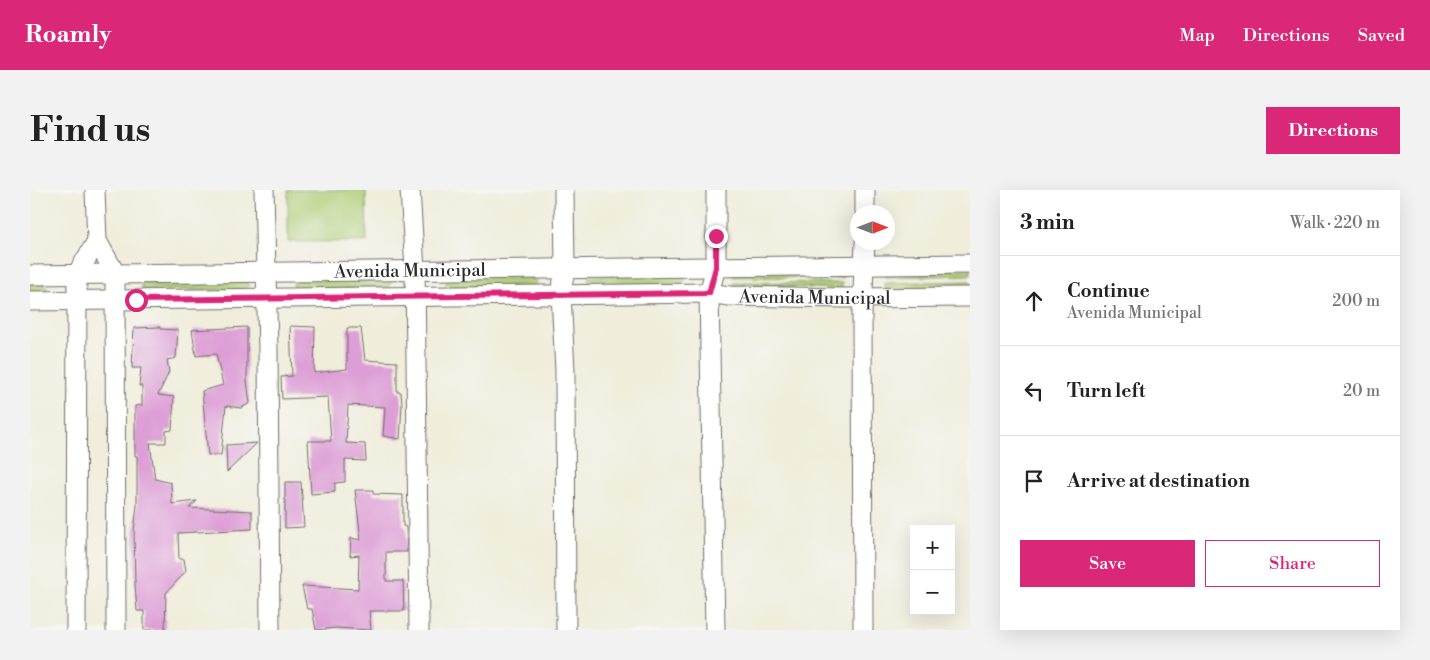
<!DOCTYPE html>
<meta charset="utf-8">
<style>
:root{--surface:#fff;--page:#f2f2f2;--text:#222;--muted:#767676;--line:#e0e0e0;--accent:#db2777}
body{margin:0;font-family:"Libre Bodoni",serif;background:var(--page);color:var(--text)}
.controls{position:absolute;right:15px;bottom:15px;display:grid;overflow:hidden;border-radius:0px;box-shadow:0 5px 20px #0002}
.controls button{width:45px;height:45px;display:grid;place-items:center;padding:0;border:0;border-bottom:1px solid var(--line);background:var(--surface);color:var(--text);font:25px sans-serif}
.compass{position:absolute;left:820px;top:15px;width:45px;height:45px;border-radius:50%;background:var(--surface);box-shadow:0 5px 20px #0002;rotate:90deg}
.stop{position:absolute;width:15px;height:15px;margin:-11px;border:4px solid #db2777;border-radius:50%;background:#fff}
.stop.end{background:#db2777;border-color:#fff;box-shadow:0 1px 5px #0008}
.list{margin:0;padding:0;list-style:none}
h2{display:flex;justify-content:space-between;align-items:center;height:65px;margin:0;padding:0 20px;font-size:21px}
h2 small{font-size:16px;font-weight:400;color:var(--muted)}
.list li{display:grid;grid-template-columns:32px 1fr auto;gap:15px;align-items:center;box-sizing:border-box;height:90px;padding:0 20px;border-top:1px solid var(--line)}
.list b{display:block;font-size:19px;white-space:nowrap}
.list p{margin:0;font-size:16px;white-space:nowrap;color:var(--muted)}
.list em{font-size:16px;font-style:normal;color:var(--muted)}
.actions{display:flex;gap:10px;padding:15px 20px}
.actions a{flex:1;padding:11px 0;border:1px solid var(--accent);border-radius:0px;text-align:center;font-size:18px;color:var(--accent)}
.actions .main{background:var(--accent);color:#fff}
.icon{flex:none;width:28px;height:28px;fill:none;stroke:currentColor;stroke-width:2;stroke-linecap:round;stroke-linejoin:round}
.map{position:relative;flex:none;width:940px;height:440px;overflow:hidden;border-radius:0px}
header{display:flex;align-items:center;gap:30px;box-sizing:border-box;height:70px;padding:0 25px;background:var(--accent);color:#fff}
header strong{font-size:24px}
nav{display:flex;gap:28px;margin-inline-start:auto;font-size:18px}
.intro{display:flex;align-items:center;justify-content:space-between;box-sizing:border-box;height:120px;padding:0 30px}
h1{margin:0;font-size:35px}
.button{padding:12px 22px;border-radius:0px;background:var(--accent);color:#fff;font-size:18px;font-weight:700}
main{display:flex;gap:30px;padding:0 30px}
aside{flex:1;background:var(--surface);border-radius:0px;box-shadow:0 5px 20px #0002}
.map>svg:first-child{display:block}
.grass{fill:#adcc74;stroke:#6c7c50}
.building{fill:#dd9dd6}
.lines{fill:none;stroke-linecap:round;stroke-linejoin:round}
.minor-casing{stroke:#706f69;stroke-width:21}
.minor{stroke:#fff;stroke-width:19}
.route{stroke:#db2777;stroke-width:6}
.labels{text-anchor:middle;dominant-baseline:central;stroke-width:5;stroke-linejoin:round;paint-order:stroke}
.street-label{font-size:18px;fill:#2b2b2b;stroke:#f6f6f2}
</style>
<header>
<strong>Roamly</strong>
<nav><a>Map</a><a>Directions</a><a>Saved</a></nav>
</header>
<div class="intro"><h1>Find us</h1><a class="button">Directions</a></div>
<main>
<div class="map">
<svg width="940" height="440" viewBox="0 0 940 440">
<rect width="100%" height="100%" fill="#f6f6f2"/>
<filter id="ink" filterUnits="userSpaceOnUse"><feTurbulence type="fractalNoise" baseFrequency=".02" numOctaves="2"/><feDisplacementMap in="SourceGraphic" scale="10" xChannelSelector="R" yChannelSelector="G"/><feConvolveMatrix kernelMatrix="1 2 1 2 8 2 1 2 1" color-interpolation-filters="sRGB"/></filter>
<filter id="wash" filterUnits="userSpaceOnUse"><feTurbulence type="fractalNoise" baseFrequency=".0096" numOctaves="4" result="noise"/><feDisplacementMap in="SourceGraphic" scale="20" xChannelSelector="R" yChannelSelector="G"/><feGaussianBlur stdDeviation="1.12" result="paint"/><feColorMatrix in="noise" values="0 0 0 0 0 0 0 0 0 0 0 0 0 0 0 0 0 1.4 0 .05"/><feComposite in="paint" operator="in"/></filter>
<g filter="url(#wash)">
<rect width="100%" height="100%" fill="#f0eddb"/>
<!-- grass -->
<g class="grass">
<polygon points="258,0 336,0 337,52 258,52"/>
<polygon points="940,79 940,85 856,87 856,82"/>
<polygon points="812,81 813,88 703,87 704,84"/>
<polygon points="653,85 655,91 652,94 561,95 558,91 559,86"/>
<polygon points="417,88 505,88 507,92 504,96 420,98 416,94"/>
<polygon points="264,90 360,90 361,92 358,98 266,99 263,98"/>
<polygon points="217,91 219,96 213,100 115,100 111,97 112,92"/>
<polygon points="940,91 940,98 855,99 855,93"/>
<polygon points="0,92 15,93 17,99 12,103 0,102"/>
<polygon points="704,92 812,93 812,99 703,95"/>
</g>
<g id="blocks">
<!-- building -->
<g class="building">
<polygon points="260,136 285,137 284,183 317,179 317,138 331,138 335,170 367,172 367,202 371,202 372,214 370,249 353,246 355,217 318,215 316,253 335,254 336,271 315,270 315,292 305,293 305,302 281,304 278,251 301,251 298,207 252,209 251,187 262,186"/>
<polygon points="130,137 130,139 148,140 146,168 137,170 139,182 128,205 144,207 142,240 136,241 136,253 120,253 125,289 141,293 142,314 167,311 159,318 222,321 222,339 148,343 149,369 154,369 156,381 136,403 135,440 114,440 114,421 107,421 105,395 104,341 107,315 107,266 105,266 105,216 112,215 112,196 109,196 111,178 102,178 104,138"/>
<polygon points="217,137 217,191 220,213 211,218 196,216 191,265 178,265 172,201 193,195 186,164 166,166 162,140"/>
<polygon points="227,253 197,282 196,255"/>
<polygon points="255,292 271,292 274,337 255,338"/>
<polygon points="325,300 343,300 343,304 373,305 373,336 376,337 377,362 356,362 356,391 373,391 374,421 339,421 341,440 306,438 286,440 282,419 277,419 272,396 328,399 329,365 320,366 321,348 331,350"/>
</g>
</g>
</g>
<g filter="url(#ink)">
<use href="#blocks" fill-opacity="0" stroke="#706f69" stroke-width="1"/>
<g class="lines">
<defs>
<g id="minor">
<polyline points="65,0 67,51 85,83 86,440"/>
<polyline points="234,0 238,160 240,440"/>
<polyline points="380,0 385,80 389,440"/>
<polyline points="534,0 535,78 531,104 535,181 536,440"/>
<polyline points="835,22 835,0"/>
<path id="s1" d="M0,85L940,74"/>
<path id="s2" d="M0,111L679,103L699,106L815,108L940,107"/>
<polyline points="46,440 47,84 67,51"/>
<polyline points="685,440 679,103 686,77 686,0"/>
<polyline points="833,440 832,125 835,52"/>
</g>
</defs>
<!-- minor casing -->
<use href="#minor" class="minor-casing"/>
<!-- minor -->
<use href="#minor" class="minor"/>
</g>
</g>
<g class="lines" filter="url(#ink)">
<!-- route -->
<polyline class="route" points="106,110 679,103 686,77 686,46"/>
</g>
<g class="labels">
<!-- street labels -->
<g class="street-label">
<text stroke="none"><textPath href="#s1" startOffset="380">Avenida Municipal</textPath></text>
<text stroke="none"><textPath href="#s2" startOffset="785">Avenida Municipal</textPath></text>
</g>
</g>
</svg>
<div class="controls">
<button>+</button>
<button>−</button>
</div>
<svg class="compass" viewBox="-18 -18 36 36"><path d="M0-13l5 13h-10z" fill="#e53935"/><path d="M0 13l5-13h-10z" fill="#767676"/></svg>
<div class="stop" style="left:106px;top:110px"></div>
<div class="stop end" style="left:686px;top:46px"></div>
</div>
<aside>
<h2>3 min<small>Walk · 220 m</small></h2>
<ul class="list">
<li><svg class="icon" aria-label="ahead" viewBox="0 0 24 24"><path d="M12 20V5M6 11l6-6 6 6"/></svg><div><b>Continue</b><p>Avenida Municipal</p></div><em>200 m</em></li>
<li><svg class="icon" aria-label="left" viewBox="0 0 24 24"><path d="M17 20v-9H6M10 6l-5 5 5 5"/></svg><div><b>Turn left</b></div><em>20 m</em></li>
<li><svg class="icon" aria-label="arrive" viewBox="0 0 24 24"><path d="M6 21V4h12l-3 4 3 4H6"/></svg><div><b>Arrive at destination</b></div></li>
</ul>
<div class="actions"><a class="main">Save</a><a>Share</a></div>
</aside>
</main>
